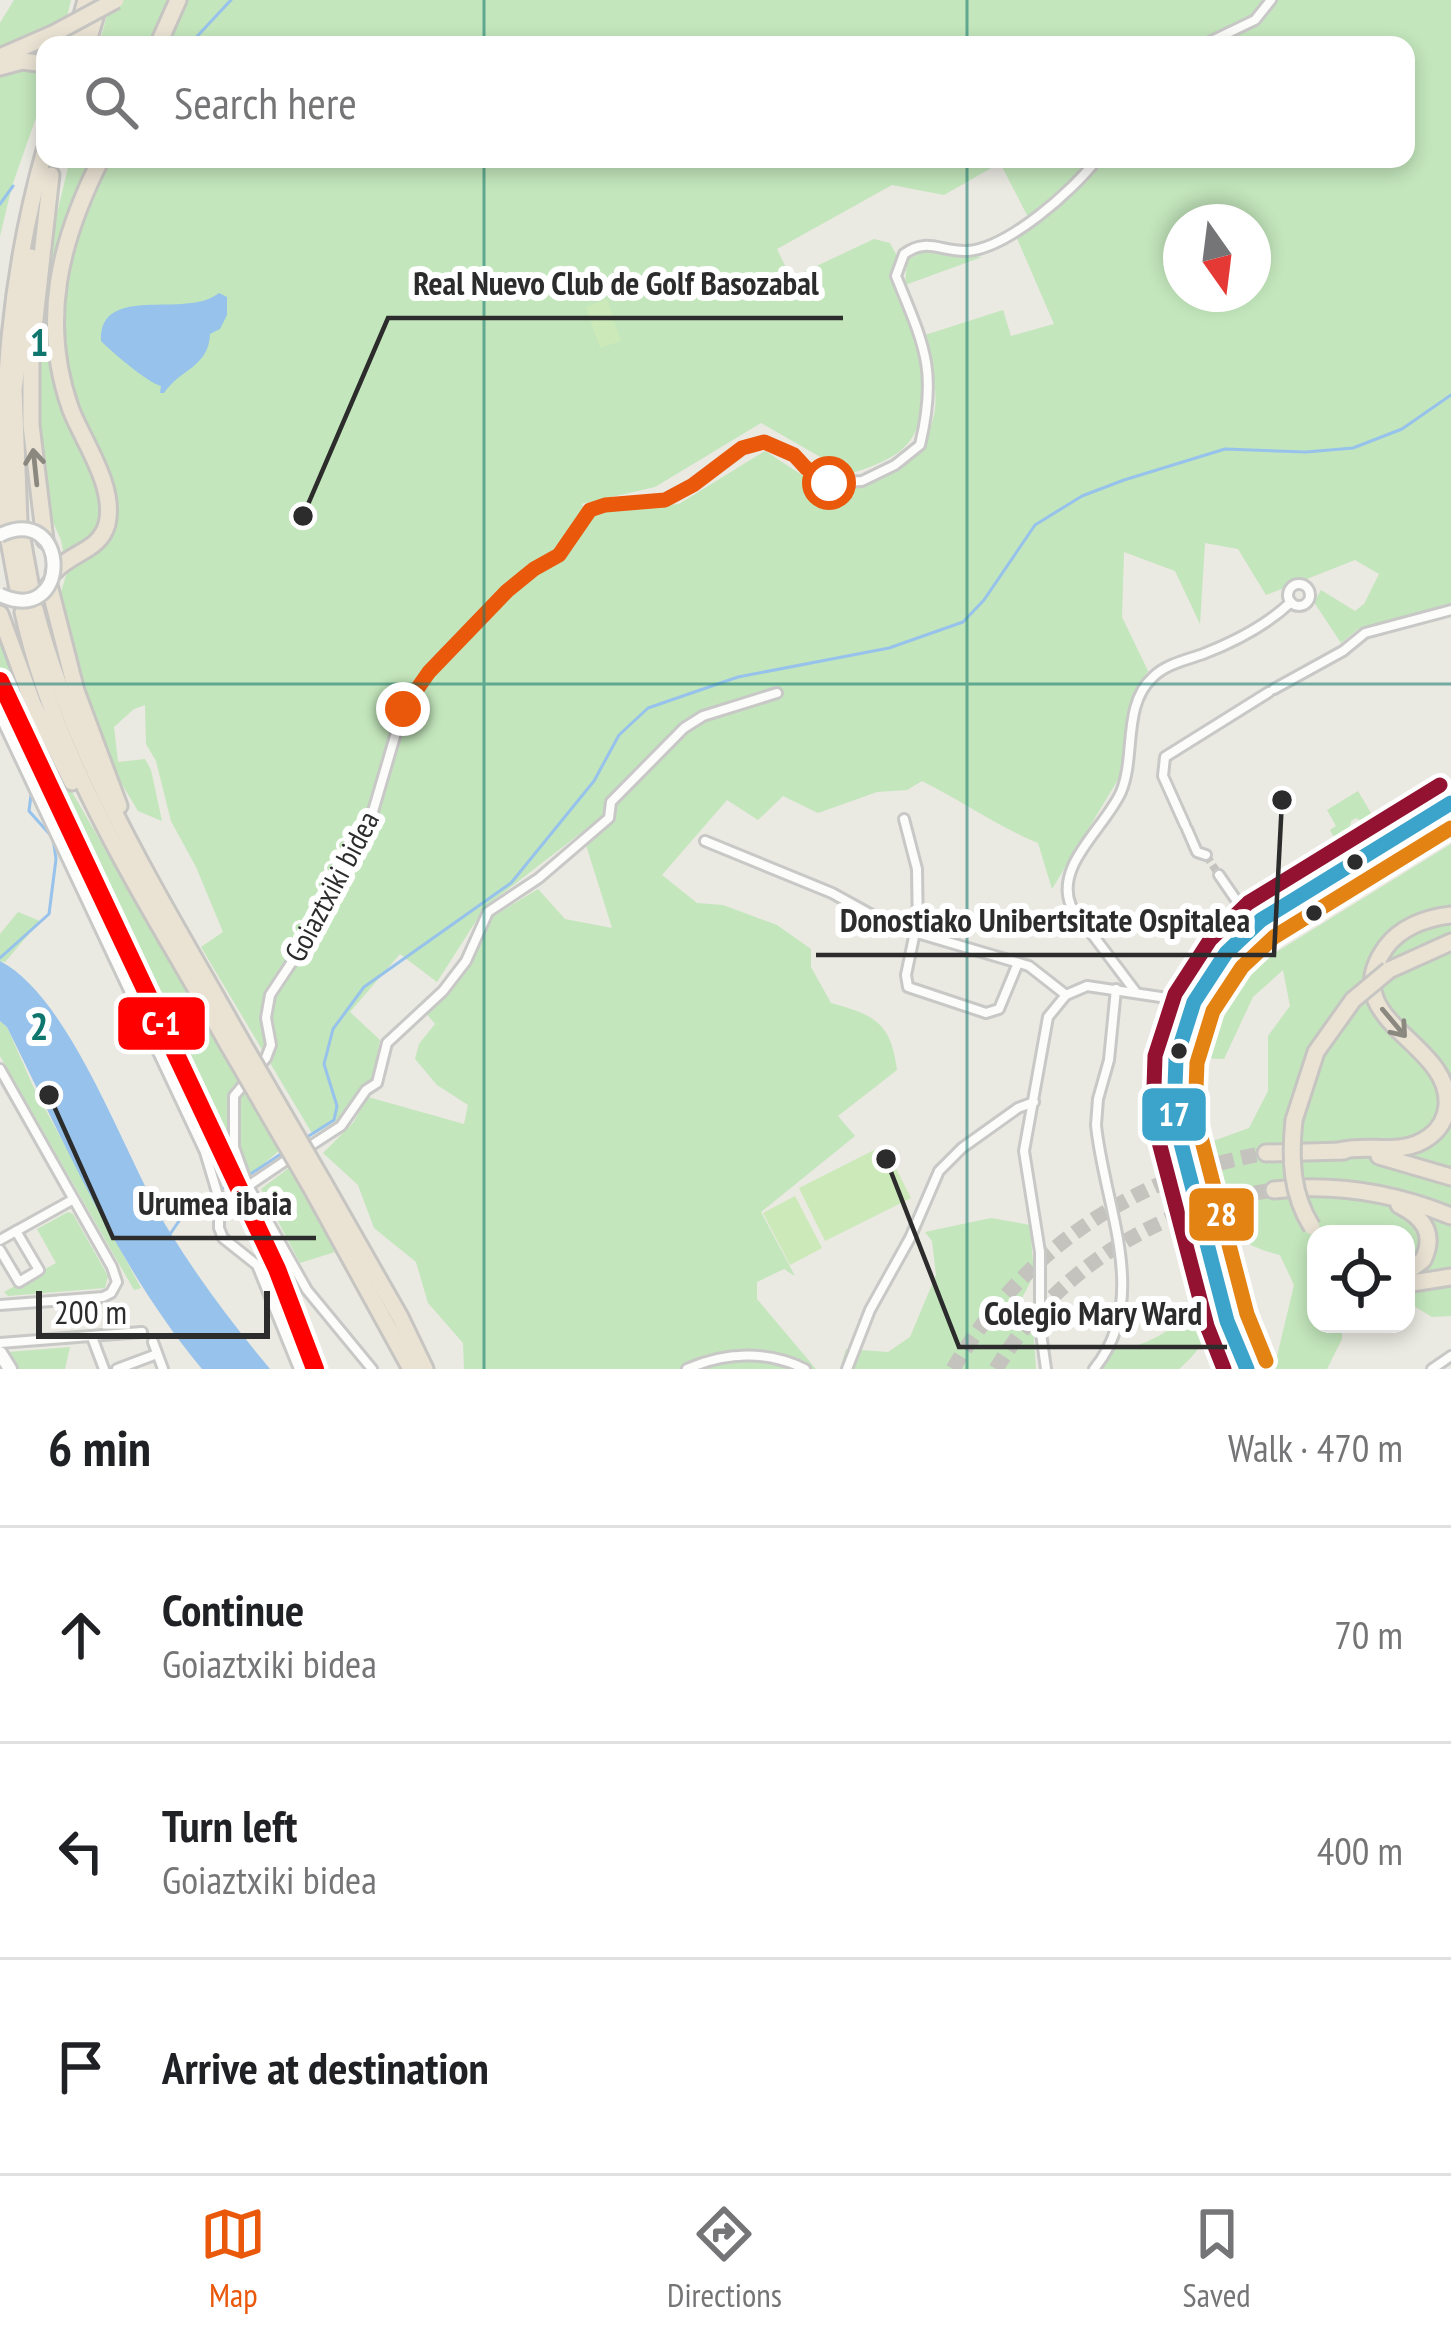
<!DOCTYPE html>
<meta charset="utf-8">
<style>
:root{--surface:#fff;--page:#f2f2f2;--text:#202124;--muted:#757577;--line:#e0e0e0;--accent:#ea580c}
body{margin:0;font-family:"PT Sans Narrow",sans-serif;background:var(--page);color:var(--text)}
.controls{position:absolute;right:36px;bottom:36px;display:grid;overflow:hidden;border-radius:24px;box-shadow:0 6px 18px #0003}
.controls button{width:108px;height:108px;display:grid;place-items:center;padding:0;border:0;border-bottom:3px solid var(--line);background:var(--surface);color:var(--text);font:60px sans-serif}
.compass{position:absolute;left:1163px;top:204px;width:108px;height:108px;border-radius:50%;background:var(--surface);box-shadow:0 6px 18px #0003;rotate:166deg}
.scale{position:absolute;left:36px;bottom:30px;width:234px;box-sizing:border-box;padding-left:12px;border:6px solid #2c2c2c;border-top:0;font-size:33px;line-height:42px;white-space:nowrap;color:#2c2c2c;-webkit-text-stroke:9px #fff;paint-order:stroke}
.stop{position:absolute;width:36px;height:36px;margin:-27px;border:9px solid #ea580c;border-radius:50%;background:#fff}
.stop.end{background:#ea580c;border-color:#fff;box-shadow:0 3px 12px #0008}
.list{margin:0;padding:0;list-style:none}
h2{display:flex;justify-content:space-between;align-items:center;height:156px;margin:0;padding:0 48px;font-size:51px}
h2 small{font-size:39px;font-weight:400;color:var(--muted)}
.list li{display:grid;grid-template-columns:78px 1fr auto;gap:36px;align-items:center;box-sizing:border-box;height:216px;padding:0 48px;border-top:3px solid var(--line)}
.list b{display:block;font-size:45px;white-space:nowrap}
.list p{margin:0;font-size:39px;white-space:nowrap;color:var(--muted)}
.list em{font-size:39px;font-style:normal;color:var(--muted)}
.icon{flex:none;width:66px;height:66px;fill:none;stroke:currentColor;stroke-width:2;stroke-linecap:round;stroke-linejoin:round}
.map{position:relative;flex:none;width:1451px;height:1369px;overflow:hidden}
.search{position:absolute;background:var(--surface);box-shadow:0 6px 18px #0003;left:36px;right:36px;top:36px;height:132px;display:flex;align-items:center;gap:30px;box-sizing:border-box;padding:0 42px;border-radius:24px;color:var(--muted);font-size:45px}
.sheet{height:804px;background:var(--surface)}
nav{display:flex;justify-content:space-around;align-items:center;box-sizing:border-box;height:168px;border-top:3px solid var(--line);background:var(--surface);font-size:33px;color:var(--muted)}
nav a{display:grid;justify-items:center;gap:6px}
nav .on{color:var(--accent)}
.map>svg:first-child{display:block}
.green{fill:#c3e6bc;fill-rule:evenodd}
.pitch{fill:#cceab9}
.water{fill:#97c2eb}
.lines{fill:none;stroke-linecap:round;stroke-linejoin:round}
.stream{stroke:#97c2eb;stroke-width:3}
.street-tunnel{stroke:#c4c3be;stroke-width:8;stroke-dasharray:8 4;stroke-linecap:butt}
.highway-tunnel{stroke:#c4c3be;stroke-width:15;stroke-dasharray:15 8;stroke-linecap:butt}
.street-casing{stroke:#c8c8c7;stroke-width:14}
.secondary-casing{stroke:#c8c8c7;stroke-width:18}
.highway-casing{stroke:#c6c5c2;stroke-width:21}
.street{stroke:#fcfcfb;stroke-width:8}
.secondary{stroke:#fcfcfb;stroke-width:12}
.highway{stroke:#eae3d4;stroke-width:15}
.secondary-bridge-casing{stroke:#c8c8c7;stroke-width:18;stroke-linecap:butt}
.highway-bridge-casing{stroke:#c6c5c2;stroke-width:21;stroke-linecap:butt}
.secondary-bridge{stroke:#fcfcfb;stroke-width:12}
.highway-bridge{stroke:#eae3d4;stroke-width:15}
.bus-1-casing{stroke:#fff;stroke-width:24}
.bus-2-casing{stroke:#fff;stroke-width:24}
.bus-3-casing{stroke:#fff;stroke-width:24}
.bus-1{stroke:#3ca4cb;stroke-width:15}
.bus-2{stroke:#e38313;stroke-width:15}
.bus-3{stroke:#941231;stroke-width:15}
.rail-1-casing{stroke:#fff;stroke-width:27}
.rail-1{stroke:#f00;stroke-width:18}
.oneway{stroke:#8b8880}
.route{stroke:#ea580c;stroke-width:15}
.grid{fill:none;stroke:#0f766e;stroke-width:3;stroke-opacity:0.55}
.bus-dot{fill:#2c2c2c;stroke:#fff;stroke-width:4.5}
.labels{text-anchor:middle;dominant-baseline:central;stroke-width:12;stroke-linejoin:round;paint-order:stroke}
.street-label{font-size:30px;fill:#2c2c2c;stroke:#fff}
.grid-label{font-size:39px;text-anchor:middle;font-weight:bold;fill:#0f766e;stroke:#fff;stroke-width:12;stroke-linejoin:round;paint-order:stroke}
.leader{fill:none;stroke:#2c2c2c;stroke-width:4.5}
.callout-dot{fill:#2c2c2c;stroke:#fff;stroke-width:4.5}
.callout-label{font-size:33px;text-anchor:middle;font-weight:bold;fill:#2c2c2c;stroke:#fff;stroke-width:12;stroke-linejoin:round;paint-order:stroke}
.line-badge{stroke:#fff;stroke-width:4.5}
.badge-label{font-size:33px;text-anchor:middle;font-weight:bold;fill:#fff}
</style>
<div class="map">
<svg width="1451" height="1369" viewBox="0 0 1451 1369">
<rect width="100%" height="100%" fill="#eae9e2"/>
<!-- green -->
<g class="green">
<polygon points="14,0 71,0 60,45 45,45 45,92 12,186 0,236 0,23"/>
<path d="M111,0H1451V606L1358,629L1341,643L1314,602L1321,590L1355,611L1364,604L1379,574L1355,560L1266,595L1238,549L1205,543L1200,624L1175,571L1124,552L1122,617L1148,671L1132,695L1119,778L1052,889L1038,843C997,826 962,801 922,781L907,790L877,792L818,813L783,796L758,820L727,800L662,875L697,903L723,905L777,925L811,949V967L831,1003C874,1015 891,1022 897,1070L838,1116L855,1136L761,1212L795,1276L784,1269L757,1282V1299L816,1369H464L463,1343L428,1303L416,1262L374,1228L358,1185L323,1153L353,1123L368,1097L464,1124L468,1105L437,1085L415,1059L419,1044L435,1024L426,1013L448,996L469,967L492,917L538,889L565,919L612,928L582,832L485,907L437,982L400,954L350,1012L380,1040L372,1082L358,1091L341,1118L313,1135L201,947L223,932L196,867L171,821L156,761L146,744L145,705L134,709L114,727L118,762L145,759L151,770L162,821L138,811L105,756L92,726L59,599L67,572L61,540L49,513L40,442L36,353L49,247L70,159H1091L1075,182L1028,217L1000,163L944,195L892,185L777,249L791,278L874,239L890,243L897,256C890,284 901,294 909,320C920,352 933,412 909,442C896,459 870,467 850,474L761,423L655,487L581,504L592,515L604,510L679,504L765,451C785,463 809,483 832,487C851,491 869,484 885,474C948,434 940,400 925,335L1003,310L1011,336L1054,324L1016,236L1087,182L1103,159H1406V45H99ZM1181,222H1253V294H1181Z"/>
<polygon points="924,251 982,257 905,285 907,260"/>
<polygon points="0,630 51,756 280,1150 249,1176 242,1160 229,1155 0,670"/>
<polygon points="1358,791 1372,815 1362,821 1356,818 1351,821 1349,830 1335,839 1330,830 1336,826 1327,810"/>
<path d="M1451,844V1316L1432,1317L1406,1301V1234H1316V1324H1342V1339L1327,1369H1274L1294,1285L1280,1255C1214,1239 1214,1203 1202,1145L1249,1128L1268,1091V1036L1290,1006L1283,970L1253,997L1224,1059L1197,1058C1211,1019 1233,989 1262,961Z"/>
<polygon points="18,912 40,921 5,962 0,961 0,934"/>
<polygon points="0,1021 7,1027 33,1086 141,1288 134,1290 0,1056"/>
<polygon points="290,1167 335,1252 300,1263 261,1189"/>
<polygon points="68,1212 73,1214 108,1276 105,1288 8,1296 4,1292 56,1263 37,1229"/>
<polygon points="991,1218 1030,1225 1034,1275 1021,1300 1033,1326 1036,1369 840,1369 846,1349 888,1352 910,1337 936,1275 932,1241 925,1232"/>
<path d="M1196,1233C1211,1290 1231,1324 1179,1369H1101L1115,1348C1147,1350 1184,1322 1204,1298L1188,1234Z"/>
<polygon points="70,1347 65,1369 15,1369 7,1355 8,1352"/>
</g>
<!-- pitch -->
<g class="pitch">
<polygon points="607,299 621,341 600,348 586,307"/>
<polygon points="884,1145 911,1198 825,1241 799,1188"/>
<polygon points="795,1196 822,1248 790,1265 763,1213"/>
</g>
<!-- water -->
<g class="water">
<path d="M219,293L227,297V315L220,329L210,334C209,367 180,369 164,393H160L161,386C147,382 113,353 101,341C99,282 186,320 219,293Z"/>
<path d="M0,961C73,999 126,1162 171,1234C200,1281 235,1327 270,1369H202C118,1268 65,1144 7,1027L0,1021Z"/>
</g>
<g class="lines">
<!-- stream -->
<g class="stream">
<polyline points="189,45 231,0"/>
<polyline points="0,204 13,186"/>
<polyline points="0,640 44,760"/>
<polyline points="0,958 49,914 56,859 53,838 29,811 31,795"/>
<polyline points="304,1139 334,1120 337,1106 324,1064 333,1029 364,987 511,883 594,781 619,735 648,708 738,677 889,648 963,622 984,600 1035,525 1082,496 1124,480 1225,449 1306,452 1353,448 1402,429 1451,395"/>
<polyline points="249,1175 281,1154"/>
<polyline points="168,1237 190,1205 229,1185"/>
</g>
<!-- street-tunnel -->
<polyline class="street-tunnel" points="1206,855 1219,875"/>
<!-- highway-tunnel -->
<g class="highway-tunnel">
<path d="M953,1369C1022,1251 1132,1176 1266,1153"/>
<path d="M996,1369C1056,1269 1159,1206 1274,1190"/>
</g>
<defs>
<g id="street">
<polyline points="1203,45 1255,20 1271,0"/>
<circle cx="1299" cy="595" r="11"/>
<polyline points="1274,689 1343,651 1365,633 1451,610"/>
<polyline points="0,716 205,1152 219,1199 219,1228 223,1238 257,1265 299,1369"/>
<polyline points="904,819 917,869 918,933"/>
<polyline points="1185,825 1163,776 1165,757 1269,692"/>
<polyline points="1187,829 1197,852 1206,855"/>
<polyline points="705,841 832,893 890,925 1029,966 1066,995"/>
<polyline points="1219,875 1254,926"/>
<polyline points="915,932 906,975 908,987 986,1013 999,1009 1018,963"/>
<path d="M1135,991L1071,906C1054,865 1105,828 1121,792C1136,757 1122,705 1153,677C1166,664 1186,660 1203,654C1234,642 1267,625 1291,602"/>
<polyline points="0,1069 112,1267 117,1282 111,1293 103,1297 0,1305"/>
<polyline points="304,1150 341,1126 366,1090 377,1083 387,1043 443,991 466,961 488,912 539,878 609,818 611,802 684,728 703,716 777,693"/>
<polyline points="291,1157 248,1186 307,1290 372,1369"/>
<path d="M248,1186L234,1147V1096L266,1058L271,1045L266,1018L270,995L321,918L369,825L403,709L429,672L507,591L534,569L559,555L590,510L606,505L665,500L693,485L742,448L765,442L794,455L806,468L829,483L862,481L895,465L920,445C938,370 924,345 896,276L904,254C927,237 941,252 967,251C1007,249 1074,190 1097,159"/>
<polyline points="0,1240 72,1200"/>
<polyline points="0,1250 19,1282 39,1270 16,1231"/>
<polyline points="92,1337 104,1369"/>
<polyline points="153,1342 163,1369"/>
<polyline points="0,1343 142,1332"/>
<polyline points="117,1369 157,1354"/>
<path d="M687,1369C725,1352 767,1350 805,1369"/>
<polyline points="847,1369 870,1310 910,1238 939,1171 962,1148 1018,1108 1034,1102"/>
<polyline points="1046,1369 1040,1326 1040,1252 1024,1151 1048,1017 1066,995 1087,986 1194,1002"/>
<path d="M1094,1369C1152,1299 1104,1206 1096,1125L1098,1099L1109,1060L1116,989"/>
<polyline points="1432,1369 1451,1356"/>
</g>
<g id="secondary">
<path d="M1181,1097C1186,991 1256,943 1339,893C1376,870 1414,847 1451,824"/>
<polyline points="0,1353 10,1369"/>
<polyline points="1247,1369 1227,1321 1174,1116 1176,1059 1194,1002 1226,953 1261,920 1451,803"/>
</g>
<g id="highway">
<polyline points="74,45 86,0"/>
<polyline points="87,45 100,0"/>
<polyline points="158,45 178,0"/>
<polyline points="0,57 53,34"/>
<polyline points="0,67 22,61 45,64"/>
<polyline points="19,522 14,389 31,257"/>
<path d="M7,524C0,395 10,274 45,150"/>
<polyline points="22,539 32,594"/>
<polyline points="45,540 31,425 31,355 51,175"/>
<polyline points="9,541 19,595"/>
<path d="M54,572C71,552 100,551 107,524C116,487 84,443 71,410C39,321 60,240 101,159"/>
<polyline points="49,585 76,691 119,806"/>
<path d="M35,609C77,768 161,898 240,1039"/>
<path d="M23,612C57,769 151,907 229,1046"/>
<polyline points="0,614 33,704 72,782"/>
<polyline points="1389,970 1451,942"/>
<polyline points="1294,1120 1316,1052 1353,1000"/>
<path d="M1339,1151C1369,1143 1402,1157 1429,1137C1440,1129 1446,1118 1447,1105C1451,1041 1333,1021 1386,947C1402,926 1426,918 1451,915"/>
<polyline points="1266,1153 1344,1151"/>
<polyline points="1379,1156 1451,1177"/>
<polyline points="323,1182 400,1317 425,1369"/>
<polyline points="311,1187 411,1369"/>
<path d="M1274,1190C1334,1183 1394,1193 1451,1216"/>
<path d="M1399,1205C1423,1217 1436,1233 1423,1260L1406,1273"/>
<polyline points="1406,1284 1451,1277"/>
</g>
</defs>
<!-- street casing -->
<use href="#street" class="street-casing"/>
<!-- secondary casing -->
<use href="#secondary" class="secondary-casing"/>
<!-- highway casing -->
<use href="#highway" class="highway-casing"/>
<!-- street -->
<use href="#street" class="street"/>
<!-- secondary -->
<use href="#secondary" class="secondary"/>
<!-- highway -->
<use href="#highway" class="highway"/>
<defs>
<path id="secondary-bridge" d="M0,535C71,502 72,628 0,595"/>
<g id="highway-bridge">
<polyline points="53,34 116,0"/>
<polyline points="1353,1000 1389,970"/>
<polyline points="240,1039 323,1182"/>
<polyline points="229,1046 311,1187"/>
<path d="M1294,1120C1290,1158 1291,1194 1312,1227"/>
</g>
</defs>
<!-- secondary-bridge casing -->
<use href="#secondary-bridge" class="secondary-bridge-casing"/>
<!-- highway-bridge casing -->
<use href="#highway-bridge" class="highway-bridge-casing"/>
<!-- secondary-bridge -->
<use href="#secondary-bridge" class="secondary-bridge"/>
<!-- highway-bridge -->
<use href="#highway-bridge" class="highway-bridge"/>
<defs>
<polyline id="bus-1" points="1247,1369 1227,1321 1174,1116 1176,1059 1194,1002 1226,953 1261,920 1451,803"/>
<polyline id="bus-2" points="1266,1361 1247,1314 1195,1114 1197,1063 1213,1011 1242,967 1274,937 1451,828"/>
<polyline id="bus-3" points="1224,1369 1207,1326 1153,1119 1155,1056 1175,994 1210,940 1248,903 1440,785"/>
</defs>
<!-- bus-1 casing -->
<use href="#bus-1" class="bus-1-casing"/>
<!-- bus-2 casing -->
<use href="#bus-2" class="bus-2-casing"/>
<!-- bus-3 casing -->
<use href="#bus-3" class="bus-3-casing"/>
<!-- bus-1 -->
<use href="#bus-1" class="bus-1"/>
<!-- bus-2 -->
<use href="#bus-2" class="bus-2"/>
<!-- bus-3 -->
<use href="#bus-3" class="bus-3"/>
<defs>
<polyline id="rail-1" points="0,681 277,1269 315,1369"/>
</defs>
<!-- rail-1 casing -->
<use href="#rail-1" class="rail-1-casing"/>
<!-- rail-1 -->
<use href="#rail-1" class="rail-1"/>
</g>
<!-- one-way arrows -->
<defs><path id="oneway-shaft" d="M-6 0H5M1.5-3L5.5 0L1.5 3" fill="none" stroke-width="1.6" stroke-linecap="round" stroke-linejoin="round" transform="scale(3)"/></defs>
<g class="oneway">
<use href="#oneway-shaft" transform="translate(35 467) rotate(-96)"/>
<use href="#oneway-shaft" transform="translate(1394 1023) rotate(50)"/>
</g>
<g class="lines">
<!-- route -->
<polyline class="route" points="403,709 429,672 507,591 534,569 559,555 590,510 605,505 665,500 693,485 742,448 764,442 794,455 806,468 829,483"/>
</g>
<!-- grid -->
<path class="grid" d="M484,0V45M967,0V45M484,159V1369M967,159V1369M0,684H1451"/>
<!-- markers -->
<g class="bus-dot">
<circle cx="1355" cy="862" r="10"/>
<circle cx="1314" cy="913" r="10"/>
<circle cx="1179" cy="1051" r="10"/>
</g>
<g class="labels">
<!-- street labels -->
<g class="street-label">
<text transform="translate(331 886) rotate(-62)">Goiaztxiki bidea</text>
</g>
</g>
<g class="grid-label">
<text x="39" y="356">1</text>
<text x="39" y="1040">2</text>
</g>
<!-- callouts -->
<path class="leader" d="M303 516L388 318H843M1282 800L1274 955H816M49 1095L113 1238H316M886 1159L959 1347H1227"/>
<g class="callout-dot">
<circle cx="303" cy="516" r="12"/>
<circle cx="1282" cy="800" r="12"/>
<circle cx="49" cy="1095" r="12"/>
<circle cx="886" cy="1159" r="12"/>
</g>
<g class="callout-label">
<text x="616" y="295">Real Nuevo Club de Golf Basozabal</text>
<text x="1045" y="932">Donostiako Unibertsitate Ospitalea</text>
<text x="215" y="1215">Urumea ibaia</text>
<text x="1093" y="1325">Colegio Mary Ward</text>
</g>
<g class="line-badge">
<rect x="116" y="995" width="91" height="57" rx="12" fill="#f00"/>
<rect x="1140" y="1086" width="68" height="57" rx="12" fill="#3ca4cb"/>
<rect x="1187" y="1186" width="69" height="57" rx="12" fill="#e38313"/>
</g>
<g class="badge-label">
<text x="161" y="1035">C-1</text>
<text x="1174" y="1126">17</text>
<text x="1221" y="1226">28</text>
</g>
</svg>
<div class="controls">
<button><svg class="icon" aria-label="locate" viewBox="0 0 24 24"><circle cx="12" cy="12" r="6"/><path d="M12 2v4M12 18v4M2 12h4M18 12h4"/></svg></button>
</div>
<svg class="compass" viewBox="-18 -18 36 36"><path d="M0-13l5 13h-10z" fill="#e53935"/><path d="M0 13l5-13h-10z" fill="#757577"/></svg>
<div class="scale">200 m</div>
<div class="stop" style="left:829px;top:483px"></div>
<div class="stop end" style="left:403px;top:709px"></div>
<div class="search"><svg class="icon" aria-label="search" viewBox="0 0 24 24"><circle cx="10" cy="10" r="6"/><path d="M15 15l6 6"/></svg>Search here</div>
</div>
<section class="sheet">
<h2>6 min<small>Walk · 470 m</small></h2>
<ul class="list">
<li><svg class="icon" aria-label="ahead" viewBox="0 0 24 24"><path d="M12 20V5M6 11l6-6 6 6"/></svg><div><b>Continue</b><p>Goiaztxiki bidea</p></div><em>70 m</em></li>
<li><svg class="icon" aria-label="left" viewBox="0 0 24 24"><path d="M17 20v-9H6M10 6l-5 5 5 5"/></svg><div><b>Turn left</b><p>Goiaztxiki bidea</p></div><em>400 m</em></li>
<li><svg class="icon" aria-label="arrive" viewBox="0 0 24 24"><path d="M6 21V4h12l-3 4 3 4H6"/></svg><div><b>Arrive at destination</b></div></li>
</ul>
</section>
<nav>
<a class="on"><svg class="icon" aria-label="map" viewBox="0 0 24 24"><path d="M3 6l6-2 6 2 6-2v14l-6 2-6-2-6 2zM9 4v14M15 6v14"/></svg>Map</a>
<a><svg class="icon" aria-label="directions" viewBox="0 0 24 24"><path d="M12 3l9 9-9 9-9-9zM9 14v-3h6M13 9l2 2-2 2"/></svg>Directions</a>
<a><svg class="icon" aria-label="saved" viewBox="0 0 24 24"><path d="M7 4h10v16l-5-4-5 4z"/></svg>Saved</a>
</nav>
